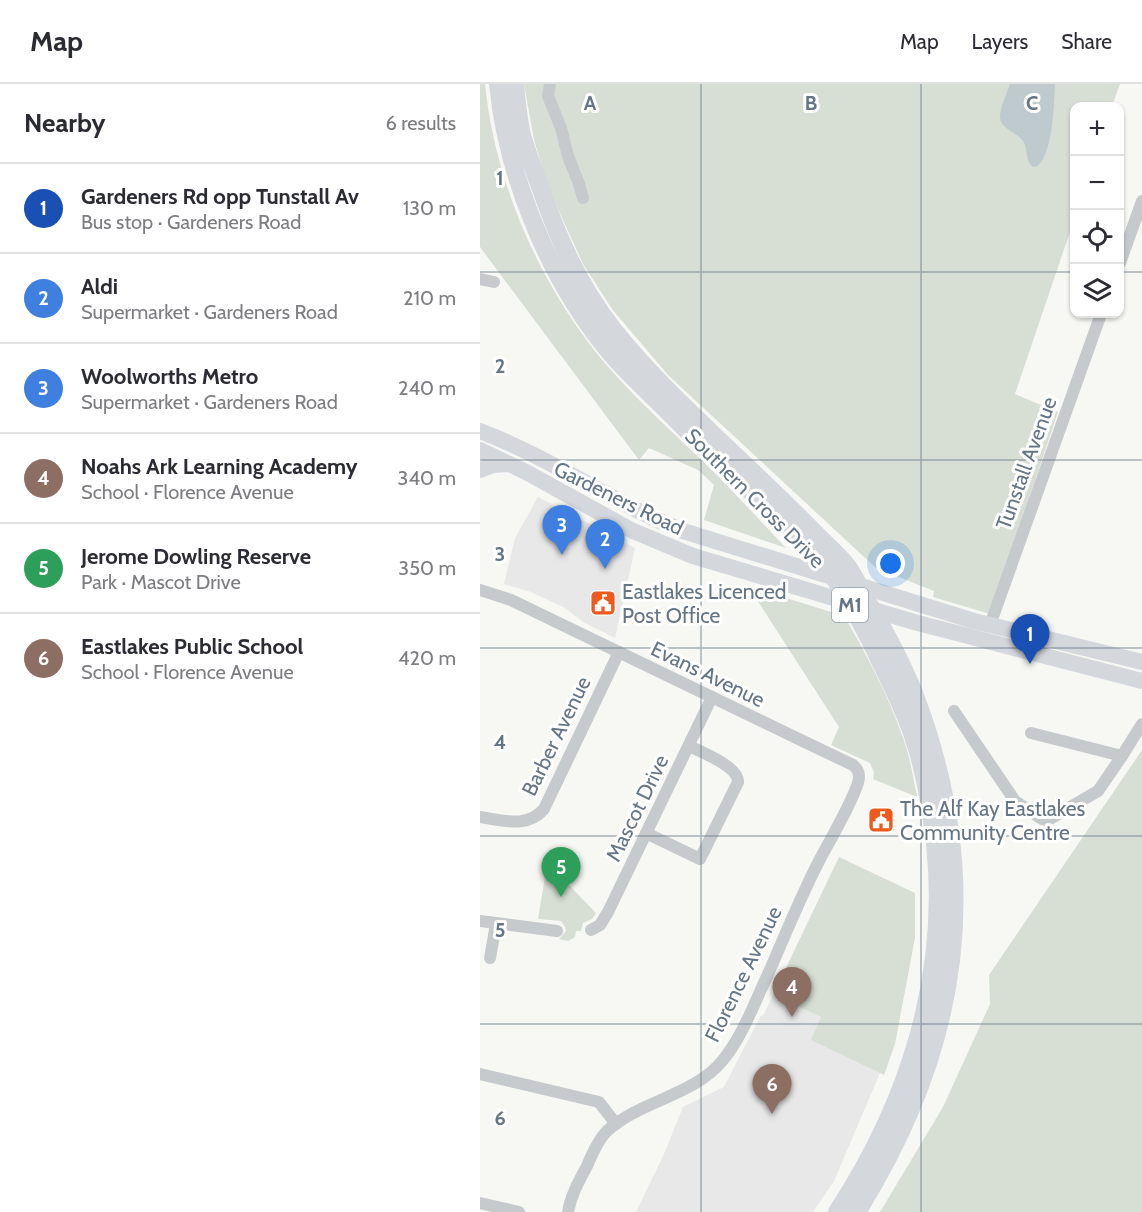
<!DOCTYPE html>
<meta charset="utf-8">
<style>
:root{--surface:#fff;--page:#f7f7f7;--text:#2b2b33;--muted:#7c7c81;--line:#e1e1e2;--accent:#ee5a1c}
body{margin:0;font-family:Cabin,sans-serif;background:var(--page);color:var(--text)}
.controls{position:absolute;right:18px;top:18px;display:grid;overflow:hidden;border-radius:12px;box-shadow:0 2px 4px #0004}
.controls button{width:54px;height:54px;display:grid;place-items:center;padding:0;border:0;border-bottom:2px solid var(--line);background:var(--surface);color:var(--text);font:30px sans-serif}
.you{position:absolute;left:411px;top:480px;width:21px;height:21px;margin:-15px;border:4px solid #fff;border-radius:50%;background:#1a73e8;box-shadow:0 0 0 9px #1a73e833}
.badge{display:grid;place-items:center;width:39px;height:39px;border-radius:50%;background:var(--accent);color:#fff;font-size:20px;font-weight:700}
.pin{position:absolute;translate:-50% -50px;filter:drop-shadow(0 2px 3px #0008)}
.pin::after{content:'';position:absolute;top:32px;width:21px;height:18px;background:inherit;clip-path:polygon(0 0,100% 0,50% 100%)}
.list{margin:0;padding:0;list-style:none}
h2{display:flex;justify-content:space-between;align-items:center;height:78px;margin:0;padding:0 24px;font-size:26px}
h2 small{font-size:20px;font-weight:400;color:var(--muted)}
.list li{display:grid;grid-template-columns:39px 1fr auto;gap:18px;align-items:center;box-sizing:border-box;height:90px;padding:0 24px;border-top:2px solid var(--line)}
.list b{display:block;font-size:22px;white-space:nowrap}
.list p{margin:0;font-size:20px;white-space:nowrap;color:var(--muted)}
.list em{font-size:20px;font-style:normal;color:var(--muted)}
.icon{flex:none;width:33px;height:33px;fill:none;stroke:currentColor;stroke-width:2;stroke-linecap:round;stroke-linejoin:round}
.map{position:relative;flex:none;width:662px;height:1128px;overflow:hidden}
header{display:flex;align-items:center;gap:36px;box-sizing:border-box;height:84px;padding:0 30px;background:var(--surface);border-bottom:2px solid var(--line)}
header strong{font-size:28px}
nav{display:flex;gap:33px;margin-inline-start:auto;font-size:21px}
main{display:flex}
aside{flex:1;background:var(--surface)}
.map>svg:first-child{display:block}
.built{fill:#e7e8e7}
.green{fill:#d7dfd4}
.water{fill:#bfcacf}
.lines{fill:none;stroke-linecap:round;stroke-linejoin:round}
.minor{stroke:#c6cacd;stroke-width:12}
.major{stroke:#d4d8dd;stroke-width:16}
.highway{stroke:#d4d8dd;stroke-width:18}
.grid{fill:none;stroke:#647586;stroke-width:1.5;stroke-opacity:0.55}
.labels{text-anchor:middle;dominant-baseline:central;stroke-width:6;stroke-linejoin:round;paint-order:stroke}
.shield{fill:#fff;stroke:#929eaa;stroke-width:1.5}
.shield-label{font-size:20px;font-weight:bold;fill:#647586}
.street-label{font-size:21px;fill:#647586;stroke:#fff}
.poi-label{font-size:21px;fill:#647586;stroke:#fff;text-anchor:start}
.grid-label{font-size:20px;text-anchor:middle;font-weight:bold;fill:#647586;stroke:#fff;stroke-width:6;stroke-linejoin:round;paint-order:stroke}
</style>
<header>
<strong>Map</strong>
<nav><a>Map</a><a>Layers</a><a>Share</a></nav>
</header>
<main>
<aside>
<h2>Nearby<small>6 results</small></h2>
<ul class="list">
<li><span class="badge" style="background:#1a4fb4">1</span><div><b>Gardeners Rd opp Tunstall Av</b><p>Bus stop · Gardeners Road</p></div><em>130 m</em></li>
<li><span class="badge" style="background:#3f7fe0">2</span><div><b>Aldi</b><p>Supermarket · Gardeners Road</p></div><em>210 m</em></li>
<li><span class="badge" style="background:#3f7fe0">3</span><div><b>Woolworths Metro</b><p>Supermarket · Gardeners Road</p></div><em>240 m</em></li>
<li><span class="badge" style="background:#8d6e63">4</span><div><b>Noahs Ark Learning Academy</b><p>School · Florence Avenue</p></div><em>340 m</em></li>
<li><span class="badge" style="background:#2e9e5b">5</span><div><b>Jerome Dowling Reserve</b><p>Park · Mascot Drive</p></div><em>350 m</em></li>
<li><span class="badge" style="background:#8d6e63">6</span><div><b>Eastlakes Public School</b><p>School · Florence Avenue</p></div><em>420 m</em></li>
</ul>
</aside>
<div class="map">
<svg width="662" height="1128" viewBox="0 0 662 1128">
<rect width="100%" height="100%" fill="#f7f7f3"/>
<!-- built -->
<g class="built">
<polygon points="58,413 155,464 135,554 103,538 85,524 51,508 24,500 35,454"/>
<polygon points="293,911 341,933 332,956 400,989 354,1097 333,1128 156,1128 184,1070 203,1023 244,1003 281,931 283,932"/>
</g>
<!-- green -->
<g class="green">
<path d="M0,0H5C15,98 57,194 118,271C155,316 199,353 240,394C262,417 284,441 306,464L224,436L234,401L218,386L169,364L159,376L0,163Z"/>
<polygon points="44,0 640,0 632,22 594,22 594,136 535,310 578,328 510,530 453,513 454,507 396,484 188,291 132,225 103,180 69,105 54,56"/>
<path d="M268,502L364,532C387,571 408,611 423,654C430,672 433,693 437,713L393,695L394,688L390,679L351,661L359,643Z"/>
<polygon points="662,666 662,1128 400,1128 463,1023 510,920 509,891"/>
<polygon points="359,773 435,809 435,854 415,960 404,991 331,956 341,933 293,911"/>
<polygon points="65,793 85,797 116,829 112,835 103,839 101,847 96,847 95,853 88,857 79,855 86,847 85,843 81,837 58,835"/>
</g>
<!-- water -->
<path class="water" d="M530,0H575C574,22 573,67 558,82L553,83C545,76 548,70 545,61C541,48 520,47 520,33C520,22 527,10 530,0Z"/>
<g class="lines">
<!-- minor -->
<g class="minor">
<polyline points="70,0 68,12 81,44 88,72 99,100 103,114"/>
<polyline points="640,179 662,117"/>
<polyline points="0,195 14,198"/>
<path d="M0,506L31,516L329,660L373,681C377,685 379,687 379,693C379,707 346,763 338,779C318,818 302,859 284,899C272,925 261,954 243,976C214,1012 161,1016 127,1047C118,1056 112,1070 107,1082C99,1097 91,1111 88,1128"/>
<polyline points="510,541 621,230"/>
<polyline points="474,627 535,717 562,735 568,736 618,707 642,672"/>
<polyline points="551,649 642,672 662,640"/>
<path d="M0,733C22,736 47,745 64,725L139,568"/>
<path d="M166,749L220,775L258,698C259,683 222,668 209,662"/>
<polyline points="0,837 77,847"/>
<polyline points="111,846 120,841 128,828 232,613"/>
<polyline points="10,874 16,840"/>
<polyline points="0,990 119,1018 136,1040"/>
<polyline points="0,1119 39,1128"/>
</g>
<!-- major -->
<g class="major">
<path d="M0,347C71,374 133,419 203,447L494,537L662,578"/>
<polyline points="0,366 46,388 153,447 213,472 434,538 662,597"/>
<polyline points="0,386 13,381 28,380"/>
</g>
<!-- highway -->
<g class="highway">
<path d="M18,0C27,94 71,199 132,271C143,284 156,296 168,308C190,329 211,351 232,372C257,396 283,419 309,442C319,453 331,463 340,475C364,505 383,541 399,575C412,601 424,626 433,652C445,687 451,724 455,760C469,892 429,1018 357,1128"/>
<path d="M35,0C37,17 38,35 42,51C46,66 52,80 57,94C76,149 96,197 132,244C169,291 214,332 258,374C284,399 311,424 337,451C347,461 359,471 368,483C375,493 381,506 387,517C405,547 421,577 434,609C505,794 481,962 377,1128"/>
</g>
</g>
<!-- grid -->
<path class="grid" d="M221,0V1128M441,0V1128M0,188H594M640,188H662M0,376H662M0,564H662M0,752H662M0,940H662"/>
<!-- icons -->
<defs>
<symbol id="civic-square" viewBox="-11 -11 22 22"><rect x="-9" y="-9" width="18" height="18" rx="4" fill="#ee5a1c" stroke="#fff"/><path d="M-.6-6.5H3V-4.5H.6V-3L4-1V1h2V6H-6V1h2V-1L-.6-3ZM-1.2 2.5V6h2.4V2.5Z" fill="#fff"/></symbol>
</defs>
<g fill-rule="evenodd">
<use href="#civic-square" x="108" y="504" width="30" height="30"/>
<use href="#civic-square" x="386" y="721" width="30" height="30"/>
</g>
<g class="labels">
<!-- shield labels -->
<rect class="shield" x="352" y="504" width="36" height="34" rx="4.5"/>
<g class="shield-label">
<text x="370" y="521">M1</text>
</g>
<!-- street labels -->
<g class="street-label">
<text transform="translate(546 379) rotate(-70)">Tunstall Avenue</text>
<text transform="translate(139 414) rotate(26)">Gardeners Road</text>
<text transform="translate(275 414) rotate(45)">Southern Cross Drive</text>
<text transform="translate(228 590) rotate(26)">Evans Avenue</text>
<text transform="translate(76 652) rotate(-64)">Barber Avenue</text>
<text transform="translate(157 724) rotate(-64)">Mascot Drive</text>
<text transform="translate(263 890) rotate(-64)">Florence Avenue</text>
</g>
<!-- poi labels -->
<g class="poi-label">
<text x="142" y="507">Eastlakes Licenced<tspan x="142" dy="24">Post Office</tspan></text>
<text x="420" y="724">The Alf Kay Eastlakes<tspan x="420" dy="24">Community Centre</tspan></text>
</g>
</g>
<g class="grid-label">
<text x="110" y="26">A</text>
<text x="331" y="26">B</text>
<text x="552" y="26">C</text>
<text x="20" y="101">1</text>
<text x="20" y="289">2</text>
<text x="20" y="477">3</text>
<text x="20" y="665">4</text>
<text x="20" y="853">5</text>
<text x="20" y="1041">6</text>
</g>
</svg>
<div class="controls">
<button>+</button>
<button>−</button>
<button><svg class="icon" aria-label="locate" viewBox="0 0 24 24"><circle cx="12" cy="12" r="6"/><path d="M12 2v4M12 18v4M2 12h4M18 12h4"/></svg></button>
<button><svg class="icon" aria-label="layers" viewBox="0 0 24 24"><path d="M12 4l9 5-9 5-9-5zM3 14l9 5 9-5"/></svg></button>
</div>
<div class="you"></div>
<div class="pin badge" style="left:550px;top:580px;background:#1a4fb4">1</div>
<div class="pin badge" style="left:125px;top:485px;background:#3f7fe0">2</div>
<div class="pin badge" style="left:82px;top:471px;background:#3f7fe0">3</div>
<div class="pin badge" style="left:312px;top:933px;background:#8d6e63">4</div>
<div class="pin badge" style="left:81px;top:813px;background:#2e9e5b">5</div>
<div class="pin badge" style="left:292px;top:1030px;background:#8d6e63">6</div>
</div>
</main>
